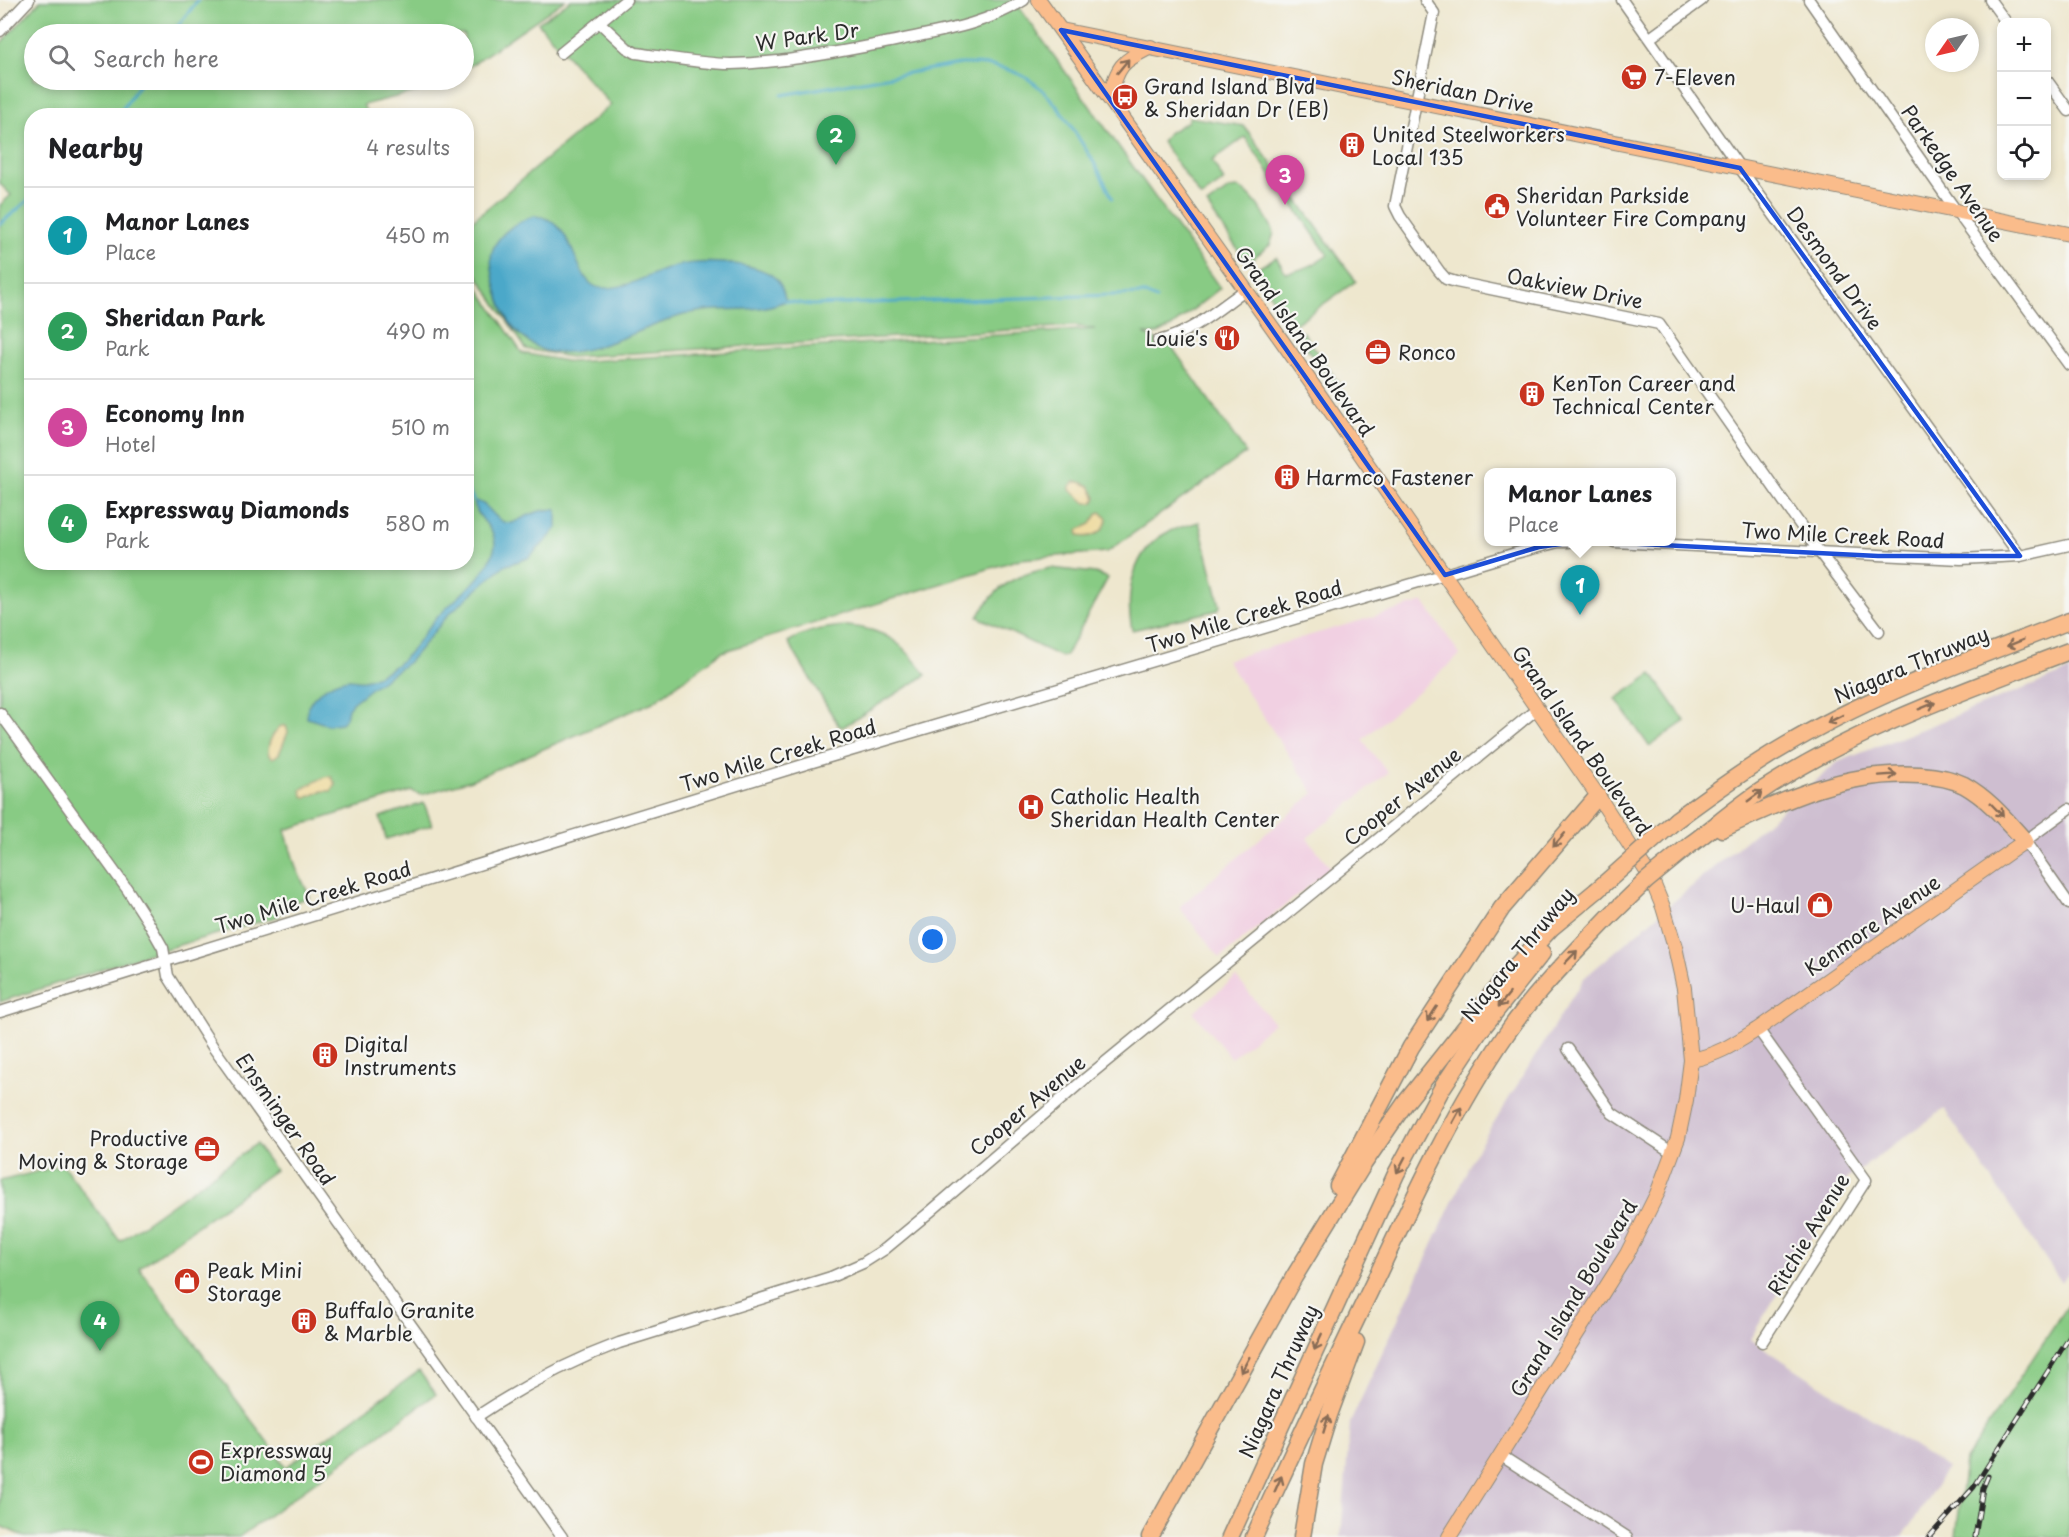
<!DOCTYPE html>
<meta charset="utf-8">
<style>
:root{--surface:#fff;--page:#f6f6f6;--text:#202124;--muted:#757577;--line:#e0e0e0;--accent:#c8321e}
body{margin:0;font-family:"Playpen Sans",sans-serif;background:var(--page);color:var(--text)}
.controls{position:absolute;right:18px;top:18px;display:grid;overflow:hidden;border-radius:12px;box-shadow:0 3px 9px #0003}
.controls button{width:54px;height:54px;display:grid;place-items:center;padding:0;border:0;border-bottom:2px solid var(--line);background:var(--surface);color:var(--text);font:30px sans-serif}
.compass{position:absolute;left:1925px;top:18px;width:54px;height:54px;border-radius:50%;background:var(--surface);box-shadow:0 3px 9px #0003;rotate:236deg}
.you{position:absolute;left:933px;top:940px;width:21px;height:21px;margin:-15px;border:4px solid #fff;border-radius:50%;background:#1a73e8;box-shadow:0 0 0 9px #1a73e833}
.badge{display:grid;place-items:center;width:39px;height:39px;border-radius:50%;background:var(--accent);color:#fff;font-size:20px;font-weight:700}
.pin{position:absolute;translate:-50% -50px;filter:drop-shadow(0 2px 3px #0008)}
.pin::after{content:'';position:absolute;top:32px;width:21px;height:18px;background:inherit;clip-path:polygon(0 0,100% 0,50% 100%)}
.popup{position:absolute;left:1484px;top:468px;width:192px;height:78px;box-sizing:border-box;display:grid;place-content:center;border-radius:12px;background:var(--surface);filter:drop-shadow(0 2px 4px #0005);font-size:20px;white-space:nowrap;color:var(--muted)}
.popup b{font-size:22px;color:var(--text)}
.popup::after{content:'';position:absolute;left:50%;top:100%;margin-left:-12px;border:12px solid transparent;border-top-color:var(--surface)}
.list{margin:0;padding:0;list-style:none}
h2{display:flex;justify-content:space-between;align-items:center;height:78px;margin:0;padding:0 24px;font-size:26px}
h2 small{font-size:20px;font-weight:400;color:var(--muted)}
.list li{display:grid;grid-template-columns:39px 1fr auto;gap:18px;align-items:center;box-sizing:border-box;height:96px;padding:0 24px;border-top:2px solid var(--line)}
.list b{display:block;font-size:22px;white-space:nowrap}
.list p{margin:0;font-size:20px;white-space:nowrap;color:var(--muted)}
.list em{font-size:20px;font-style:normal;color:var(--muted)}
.icon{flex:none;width:33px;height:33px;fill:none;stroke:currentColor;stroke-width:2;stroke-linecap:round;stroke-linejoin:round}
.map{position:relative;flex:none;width:2069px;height:1537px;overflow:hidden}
.search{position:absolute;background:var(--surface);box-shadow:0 3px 9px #0003;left:24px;top:24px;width:450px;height:66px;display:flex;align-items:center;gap:15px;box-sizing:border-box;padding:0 21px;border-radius:33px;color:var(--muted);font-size:22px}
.panel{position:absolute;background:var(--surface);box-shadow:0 3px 9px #0003;left:24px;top:108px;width:450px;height:462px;border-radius:24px}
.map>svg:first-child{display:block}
.built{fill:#f1d0e2}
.industrial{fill:#cebed0}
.green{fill:#88cb84;stroke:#5a7b58;stroke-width:1.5}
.sand{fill:#eeda9e;stroke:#8c8264;stroke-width:1.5}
.water{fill:#4ba8c9;stroke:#3b6a7a;stroke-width:1.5}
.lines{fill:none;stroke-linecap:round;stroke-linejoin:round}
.stream{stroke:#4ba8c9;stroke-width:3}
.minor-casing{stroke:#8c897c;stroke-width:13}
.major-casing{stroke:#8c897c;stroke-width:16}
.highway-casing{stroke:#8c897c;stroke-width:19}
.minor{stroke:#fff;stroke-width:10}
.major{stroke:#fabc8b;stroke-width:14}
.highway{stroke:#fabc8b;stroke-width:16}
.rail-casing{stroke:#2b2b2b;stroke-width:5}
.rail{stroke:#f6f6f2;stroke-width:3;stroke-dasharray:9;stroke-linecap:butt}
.highway-bridge-casing{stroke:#8c897c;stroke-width:19;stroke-linecap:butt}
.highway-bridge{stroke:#fabc8b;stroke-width:16}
.oneway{stroke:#886c56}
.marked{fill:none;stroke:#1d4ed8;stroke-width:4.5;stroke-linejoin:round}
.labels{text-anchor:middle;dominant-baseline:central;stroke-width:4.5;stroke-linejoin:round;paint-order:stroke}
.street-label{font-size:20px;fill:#2b2b2b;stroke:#f6f6f2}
.poi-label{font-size:20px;fill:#2b2b2b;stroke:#f6f6f2;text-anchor:start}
</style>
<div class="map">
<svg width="2069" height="1537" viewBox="0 0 2069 1537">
<rect width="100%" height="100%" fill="#f6f6f2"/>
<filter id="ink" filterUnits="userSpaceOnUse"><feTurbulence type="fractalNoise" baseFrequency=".0167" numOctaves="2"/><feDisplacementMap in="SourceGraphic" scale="12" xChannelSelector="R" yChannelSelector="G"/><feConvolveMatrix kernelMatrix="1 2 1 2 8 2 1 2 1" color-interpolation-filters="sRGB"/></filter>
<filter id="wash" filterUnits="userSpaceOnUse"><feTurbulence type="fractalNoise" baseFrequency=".008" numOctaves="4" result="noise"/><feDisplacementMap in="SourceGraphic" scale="24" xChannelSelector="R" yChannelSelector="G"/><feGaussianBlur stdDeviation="1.35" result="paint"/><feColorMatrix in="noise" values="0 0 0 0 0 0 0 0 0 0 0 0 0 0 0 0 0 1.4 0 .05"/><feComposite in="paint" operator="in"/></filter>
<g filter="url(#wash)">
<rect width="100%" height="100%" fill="#eee7ce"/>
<!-- built -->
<g class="built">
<polygon points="1424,602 1460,655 1362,740 1388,773 1307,838 1331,868 1220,958 1179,907 1314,793 1226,660"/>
<polygon points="1236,977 1274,1023 1231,1058 1193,1012"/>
</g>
<!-- industrial -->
<polygon class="industrial" points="2069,671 2069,1272 2062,1283 1944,1109 1847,1179 1750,1339 1947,1468 1903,1537 1341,1537 1350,1423 1475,1153 1584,978 1838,762"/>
<!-- green -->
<g class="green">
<polygon points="41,0 565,0 464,70 464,34 34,34 34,80 449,80 440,86 363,105 368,115 32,116 32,562 466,562 467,271 522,353 571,362 1095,329 1075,326 570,357 526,349 467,260 467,225 611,105 538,23 571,0 1014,0 1220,288 1171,327 1158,334 1144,334 1172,347 1246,453 1107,552 1020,559 722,652 653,702 471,780 421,795 412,791 285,830 296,868 310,897 278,907 280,916 144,955 0,1002 0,205 11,195 0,184 0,44"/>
<path d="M1189,117L1244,126L1356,281L1292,326L1253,271L1276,257L1286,273C1304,269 1313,266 1328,255L1291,202L1294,199L1286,188L1284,189L1277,179L1274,180L1245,137L1212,161L1224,181L1201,197L1162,142L1167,134L1188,121Z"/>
<path d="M1238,188C1250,191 1270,221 1274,233L1270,245L1247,263L1207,205L1229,189Z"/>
<polygon points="1303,332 1340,385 1336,388 1298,336"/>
<path d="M1199,522L1220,606L1218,610L1132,630C1125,594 1132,550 1168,532C1178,527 1189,525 1199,522Z"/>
<path d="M1051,568L1095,573L1108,578L1066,655L1061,657L978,617C996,585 1016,574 1051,568Z"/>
<path d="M848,626C887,629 903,644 926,675L843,727L839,726L788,642C807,630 826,627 848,626Z"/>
<polygon points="1652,674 1685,721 1649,746 1616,699"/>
<polygon points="424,803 432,825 386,839 380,817"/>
<polygon points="256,1144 275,1170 139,1268 286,1467 419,1371 436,1394 239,1537 25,1537 0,1526 0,1181 63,1165 120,1241"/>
<polygon points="2069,1304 2069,1537 1956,1537 1965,1460"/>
</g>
<!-- sand -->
<g class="sand">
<polygon points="1075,482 1080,482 1090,486 1096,498 1093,503 1086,503 1070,490 1070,486"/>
<path d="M1101,512L1107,518C1106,532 1092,539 1079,536L1078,530L1091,524L1098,513Z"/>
<path d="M281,726H286L288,732L279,754L273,758L269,756C266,746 272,733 281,726Z"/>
<path d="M331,776L336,785L331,791H322L306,798L303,796L301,790C306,786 324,776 331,776Z"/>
</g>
<!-- water -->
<g class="water">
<path d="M535,216C578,218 572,287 602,288C629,289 650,273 676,266C699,260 755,261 774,277C782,283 783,292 786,301C778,304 768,307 760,308C736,311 711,307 687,314C645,325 590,360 546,351C535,348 520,336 513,327C502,313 486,265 493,249C500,232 519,220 535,216Z"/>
<path d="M474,501C490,501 494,525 512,523C526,517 542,507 557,510V528L547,540L528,558L504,566L492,576L449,614L409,662L371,688L352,703L348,708L346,718L341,723L328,725L307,718C304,698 332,680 350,679C355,679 359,681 364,680C374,678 385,672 393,667C411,655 419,639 432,623C452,599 486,580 494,550C500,529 475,519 474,501Z"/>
</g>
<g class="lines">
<!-- stream -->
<g class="stream">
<polyline points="172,34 198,0"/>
<path d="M782,95L960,64C1023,62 1046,86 1078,137C1091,157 1103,176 1112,198"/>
<polyline points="118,116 142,80"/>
<polyline points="0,224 32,197"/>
<polyline points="786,301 811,305 1145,294 1156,299"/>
<polyline points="466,487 474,501"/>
</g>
</g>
</g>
<g filter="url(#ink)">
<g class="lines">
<defs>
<g id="minor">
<polyline points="1425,0 1434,13 1395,206 1400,216 1439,271 1446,279 1456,282 1659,324 1820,553 1879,631"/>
<polyline points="1622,0 1740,168 2020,556"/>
<polyline points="1809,0 1957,212 2069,365"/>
<polyline points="1990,0 2006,22"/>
<path d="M599,22L627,48L636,53C666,57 702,64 731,64C785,63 837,52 890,42C935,32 984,26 1024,0"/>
<polyline points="0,31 29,0"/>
<polyline points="1650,38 1702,0"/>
<polyline points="561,53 626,0"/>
<polyline points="2046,79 2069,111"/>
<path d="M1158,341C1192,333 1218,309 1245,290"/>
<polyline points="1614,542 1961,559 2020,556 2069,545"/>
<polyline points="0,713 127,889 147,920 163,948 168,976 213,1047 562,1537"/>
<polyline points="2069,809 2025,841 2069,904"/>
<polyline points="0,1012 806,764 1516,553 1558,542 1569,542"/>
<polyline points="1758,1029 1866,1180 1762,1342"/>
<polyline points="1568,1049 1612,1113 1673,1153"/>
<path d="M476,1417C521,1387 568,1362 619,1343L831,1277L863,1263L885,1249L931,1211L1086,1078L1537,709"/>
<polyline points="1500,1455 1627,1537"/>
</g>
<g id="major">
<polyline points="1039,0 1282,341 1598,796 1651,878 1663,907 1675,947 1684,988 1691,1060 1686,1100 1678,1138 1657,1194 1627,1254 1449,1537"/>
<polyline points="1061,30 2069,234"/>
<path d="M1109,98C1119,65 1120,62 1151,47"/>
<path d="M1691,1060C1718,1055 1734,1044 1758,1029L2025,841"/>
</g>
<g id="highway">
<path d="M1676,820C1711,794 1747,768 1785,746C1874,693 1973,659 2069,621"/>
<path d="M1722,829C1785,799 1848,770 1920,775C1935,776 1950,778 1964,785C1989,799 2006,820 2025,841"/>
<path d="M1691,844C1714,827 1737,807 1761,791C1855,729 1964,691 2069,651"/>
<polyline points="1338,1186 1411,1047 1502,908 1598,796"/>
<polyline points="1150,1537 1294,1277 1364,1163 1406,1102 1503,980 1551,928 1596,891"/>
<polyline points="1230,1537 1396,1174 1442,1088 1479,1032 1542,953"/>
<path d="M1254,1537C1294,1449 1336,1361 1378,1274C1417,1191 1455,1109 1507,1033C1536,991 1573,955 1609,917"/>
<polyline points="1302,1537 1314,1464 1329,1415 1356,1342"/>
</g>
</defs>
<!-- minor casing -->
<use href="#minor" class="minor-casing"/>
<!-- major casing -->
<use href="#major" class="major-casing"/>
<!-- highway casing -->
<use href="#highway" class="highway-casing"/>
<!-- minor -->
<use href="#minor" class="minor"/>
<!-- major -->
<use href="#major" class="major"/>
<!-- highway -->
<use href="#highway" class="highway"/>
<defs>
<g id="rail">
<polyline points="1929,1537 1974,1487 2069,1338"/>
<polyline points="1975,1537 1983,1488 1988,1476"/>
</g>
</defs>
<!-- rail casing -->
<use href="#rail" class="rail-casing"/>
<!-- rail -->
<use href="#rail" class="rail"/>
<defs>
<g id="highway-bridge">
<polyline points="1596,891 1676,820"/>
<polyline points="1609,917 1646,881 1691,844"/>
</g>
</defs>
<!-- highway-bridge casing -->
<use href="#highway-bridge" class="highway-bridge-casing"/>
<!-- highway-bridge -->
<use href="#highway-bridge" class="highway-bridge"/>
</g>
<!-- one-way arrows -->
<defs><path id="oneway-shaft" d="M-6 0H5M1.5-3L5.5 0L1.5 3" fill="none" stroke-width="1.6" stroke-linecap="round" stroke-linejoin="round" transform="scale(1.5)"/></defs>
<g class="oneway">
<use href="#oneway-shaft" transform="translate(1123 66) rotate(-51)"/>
<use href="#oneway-shaft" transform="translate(2015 643) rotate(158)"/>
<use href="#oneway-shaft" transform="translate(1927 706) rotate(-22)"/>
<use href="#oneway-shaft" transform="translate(1835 719) rotate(153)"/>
<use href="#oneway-shaft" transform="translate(1888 775) rotate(-4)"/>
<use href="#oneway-shaft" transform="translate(1755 796) rotate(-36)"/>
<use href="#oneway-shaft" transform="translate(1997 810) rotate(46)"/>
<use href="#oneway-shaft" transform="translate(1559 840) rotate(131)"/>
<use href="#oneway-shaft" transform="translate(1571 957) rotate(-46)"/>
<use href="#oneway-shaft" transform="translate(1504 1000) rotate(129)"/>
<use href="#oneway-shaft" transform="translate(1432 1014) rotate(123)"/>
<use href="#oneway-shaft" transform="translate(1457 1115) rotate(-61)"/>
<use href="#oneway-shaft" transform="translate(1401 1165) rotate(118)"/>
<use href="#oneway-shaft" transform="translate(1318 1342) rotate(115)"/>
<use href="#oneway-shaft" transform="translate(1245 1365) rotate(119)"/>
<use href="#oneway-shaft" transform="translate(1326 1424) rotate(-73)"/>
<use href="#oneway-shaft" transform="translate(1278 1484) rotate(-66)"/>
</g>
</g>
<!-- marked area -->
<path class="marked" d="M1061,30L1740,168L2020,556H1878L1582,541L1539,547L1445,575Z"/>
<!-- icons -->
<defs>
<symbol id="supermarket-disc" viewBox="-11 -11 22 22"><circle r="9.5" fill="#c8321e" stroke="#f6f6f2"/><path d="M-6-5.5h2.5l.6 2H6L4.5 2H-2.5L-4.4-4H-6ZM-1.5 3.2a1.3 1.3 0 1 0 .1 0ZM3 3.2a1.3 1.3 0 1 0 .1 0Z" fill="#fff"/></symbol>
<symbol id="bus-disc" viewBox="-11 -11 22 22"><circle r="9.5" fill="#c8321e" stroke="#f6f6f2"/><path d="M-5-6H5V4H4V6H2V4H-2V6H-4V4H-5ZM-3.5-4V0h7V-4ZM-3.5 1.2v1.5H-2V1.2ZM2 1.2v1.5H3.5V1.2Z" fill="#fff"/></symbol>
<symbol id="building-disc" viewBox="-11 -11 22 22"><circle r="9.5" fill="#c8321e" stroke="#f6f6f2"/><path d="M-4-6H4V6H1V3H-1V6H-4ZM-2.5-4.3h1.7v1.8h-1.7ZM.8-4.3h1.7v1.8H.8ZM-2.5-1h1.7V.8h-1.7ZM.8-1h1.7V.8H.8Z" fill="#fff"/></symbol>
<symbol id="civic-disc" viewBox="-11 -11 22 22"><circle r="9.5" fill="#c8321e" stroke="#f6f6f2"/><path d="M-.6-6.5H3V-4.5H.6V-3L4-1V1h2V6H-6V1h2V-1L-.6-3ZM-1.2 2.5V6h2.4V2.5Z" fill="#fff"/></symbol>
<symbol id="restaurant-disc" viewBox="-11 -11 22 22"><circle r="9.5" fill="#c8321e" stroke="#f6f6f2"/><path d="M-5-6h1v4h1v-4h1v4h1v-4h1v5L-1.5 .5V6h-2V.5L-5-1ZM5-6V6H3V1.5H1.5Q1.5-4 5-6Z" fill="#fff"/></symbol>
<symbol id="office-disc" viewBox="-11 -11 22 22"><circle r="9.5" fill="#c8321e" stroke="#f6f6f2"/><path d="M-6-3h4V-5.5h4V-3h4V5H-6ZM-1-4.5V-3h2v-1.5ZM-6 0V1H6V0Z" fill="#fff"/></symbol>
<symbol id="hospital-disc" viewBox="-11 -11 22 22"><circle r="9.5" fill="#c8321e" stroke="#f6f6f2"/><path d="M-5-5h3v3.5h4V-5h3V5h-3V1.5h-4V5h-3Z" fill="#fff"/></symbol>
<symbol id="shop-disc" viewBox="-11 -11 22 22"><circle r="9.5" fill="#c8321e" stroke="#f6f6f2"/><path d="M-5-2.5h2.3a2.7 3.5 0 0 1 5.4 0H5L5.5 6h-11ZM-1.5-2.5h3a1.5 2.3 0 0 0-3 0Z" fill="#fff"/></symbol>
<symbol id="stadium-disc" viewBox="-11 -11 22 22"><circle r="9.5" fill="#c8321e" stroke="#f6f6f2"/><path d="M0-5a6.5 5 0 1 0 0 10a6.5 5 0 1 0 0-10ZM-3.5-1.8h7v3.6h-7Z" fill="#fff"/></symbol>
</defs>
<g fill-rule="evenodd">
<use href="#supermarket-disc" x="1619" y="62" width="30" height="30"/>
<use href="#bus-disc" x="1110" y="82" width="30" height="30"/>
<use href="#building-disc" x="1337" y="130" width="30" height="30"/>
<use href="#civic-disc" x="1482" y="191" width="30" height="30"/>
<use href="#restaurant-disc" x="1212" y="323" width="30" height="30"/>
<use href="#office-disc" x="1363" y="337" width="30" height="30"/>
<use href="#building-disc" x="1517" y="379" width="30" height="30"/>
<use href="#building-disc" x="1272" y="462" width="30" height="30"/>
<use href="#hospital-disc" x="1016" y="792" width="30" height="30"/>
<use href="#shop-disc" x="1805" y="890" width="30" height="30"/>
<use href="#building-disc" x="310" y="1040" width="30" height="30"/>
<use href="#office-disc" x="192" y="1134" width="30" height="30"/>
<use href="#shop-disc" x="172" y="1266" width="30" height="30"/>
<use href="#building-disc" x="289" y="1306" width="30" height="30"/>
<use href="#stadium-disc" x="186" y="1447" width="30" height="30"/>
</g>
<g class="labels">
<!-- street labels -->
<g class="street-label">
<text transform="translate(807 36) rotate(-8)">W Park Dr</text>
<text transform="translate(1463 91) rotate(12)">Sheridan Drive</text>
<text transform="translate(1953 173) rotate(55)">Parkedge Avenue</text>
<text transform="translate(1835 268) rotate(54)">Desmond Drive</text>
<text transform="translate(1575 288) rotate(11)">Oakview Drive</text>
<text transform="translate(1305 341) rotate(55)">Grand Island Boulevard</text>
<text transform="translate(1843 535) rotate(3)">Two Mile Creek Road</text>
<text transform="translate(1244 616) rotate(-17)">Two Mile Creek Road</text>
<text transform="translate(1911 664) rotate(-23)">Niagara Thruway</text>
<text transform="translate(1582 740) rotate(55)">Grand Island Boulevard</text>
<text transform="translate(778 755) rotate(-17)">Two Mile Creek Road</text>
<text transform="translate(1402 796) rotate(-39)">Cooper Avenue</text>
<text transform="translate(313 897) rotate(-17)">Two Mile Creek Road</text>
<text transform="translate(1872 925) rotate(-35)">Kenmore Avenue</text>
<text transform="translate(1517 954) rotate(-51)">Niagara Thruway</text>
<text transform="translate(1027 1105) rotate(-40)">Cooper Avenue</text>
<text transform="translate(286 1119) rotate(55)">Ensminger Road</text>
<text transform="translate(1808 1234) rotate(-59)">Ritchie Avenue</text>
<text transform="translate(1573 1298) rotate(-59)">Grand Island Boulevard</text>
<text transform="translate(1278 1381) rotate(-66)">Niagara Thruway</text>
</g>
<!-- poi labels -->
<g class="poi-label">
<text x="1654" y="77">7-Eleven</text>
<text x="1144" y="86">Grand Island Blvd<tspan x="1144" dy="23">&amp; Sheridan Dr (EB)</tspan></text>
<text x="1372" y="134">United Steelworkers<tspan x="1372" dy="23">Local 135</tspan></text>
<text x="1516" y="195">Sheridan Parkside<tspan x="1516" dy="23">Volunteer Fire Company</tspan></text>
<text x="1208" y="338" text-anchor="end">Louie's</text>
<text x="1398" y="352">Ronco</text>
<text x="1552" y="383">KenTon Career and<tspan x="1552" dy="23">Technical Center</tspan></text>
<text x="1306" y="477">Harmco Fastener</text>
<text x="1050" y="796">Catholic Health<tspan x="1050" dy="23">Sheridan Health Center</tspan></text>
<text x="1800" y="905" text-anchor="end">U-Haul</text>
<text x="344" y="1044">Digital<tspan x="344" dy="23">Instruments</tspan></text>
<text x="188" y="1138" text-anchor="end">Productive<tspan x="188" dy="23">Moving &amp; Storage</tspan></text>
<text x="207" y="1270">Peak Mini<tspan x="207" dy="23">Storage</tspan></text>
<text x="324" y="1310">Buffalo Granite<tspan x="324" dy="23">&amp; Marble</tspan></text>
<text x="220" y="1450">Expressway<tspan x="220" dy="23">Diamond 5</tspan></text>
</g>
</g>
</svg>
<div class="controls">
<button>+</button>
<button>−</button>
<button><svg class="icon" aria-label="locate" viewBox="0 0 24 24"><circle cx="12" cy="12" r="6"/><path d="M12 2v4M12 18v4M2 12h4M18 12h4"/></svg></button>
</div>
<svg class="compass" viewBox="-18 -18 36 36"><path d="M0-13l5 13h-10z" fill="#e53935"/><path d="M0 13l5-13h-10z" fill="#757577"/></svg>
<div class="you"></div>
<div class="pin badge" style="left:1580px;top:615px;background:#0f9aa8">1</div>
<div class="popup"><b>Manor Lanes</b>Place</div>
<div class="pin badge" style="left:836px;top:165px;background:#2e9e5b">2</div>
<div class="pin badge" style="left:1285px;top:205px;background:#d1479c">3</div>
<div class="pin badge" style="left:100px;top:1351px;background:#2e9e5b">4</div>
<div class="search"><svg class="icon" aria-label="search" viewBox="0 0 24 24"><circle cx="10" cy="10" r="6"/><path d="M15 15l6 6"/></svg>Search here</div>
<section class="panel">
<h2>Nearby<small>4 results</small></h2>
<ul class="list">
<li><span class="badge" style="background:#0f9aa8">1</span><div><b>Manor Lanes</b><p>Place</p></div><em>450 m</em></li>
<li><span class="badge" style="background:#2e9e5b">2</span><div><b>Sheridan Park</b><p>Park</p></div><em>490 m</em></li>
<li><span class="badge" style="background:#d1479c">3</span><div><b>Economy Inn</b><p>Hotel</p></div><em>510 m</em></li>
<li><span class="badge" style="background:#2e9e5b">4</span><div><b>Expressway Diamonds</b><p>Park</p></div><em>580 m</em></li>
</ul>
</section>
</div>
